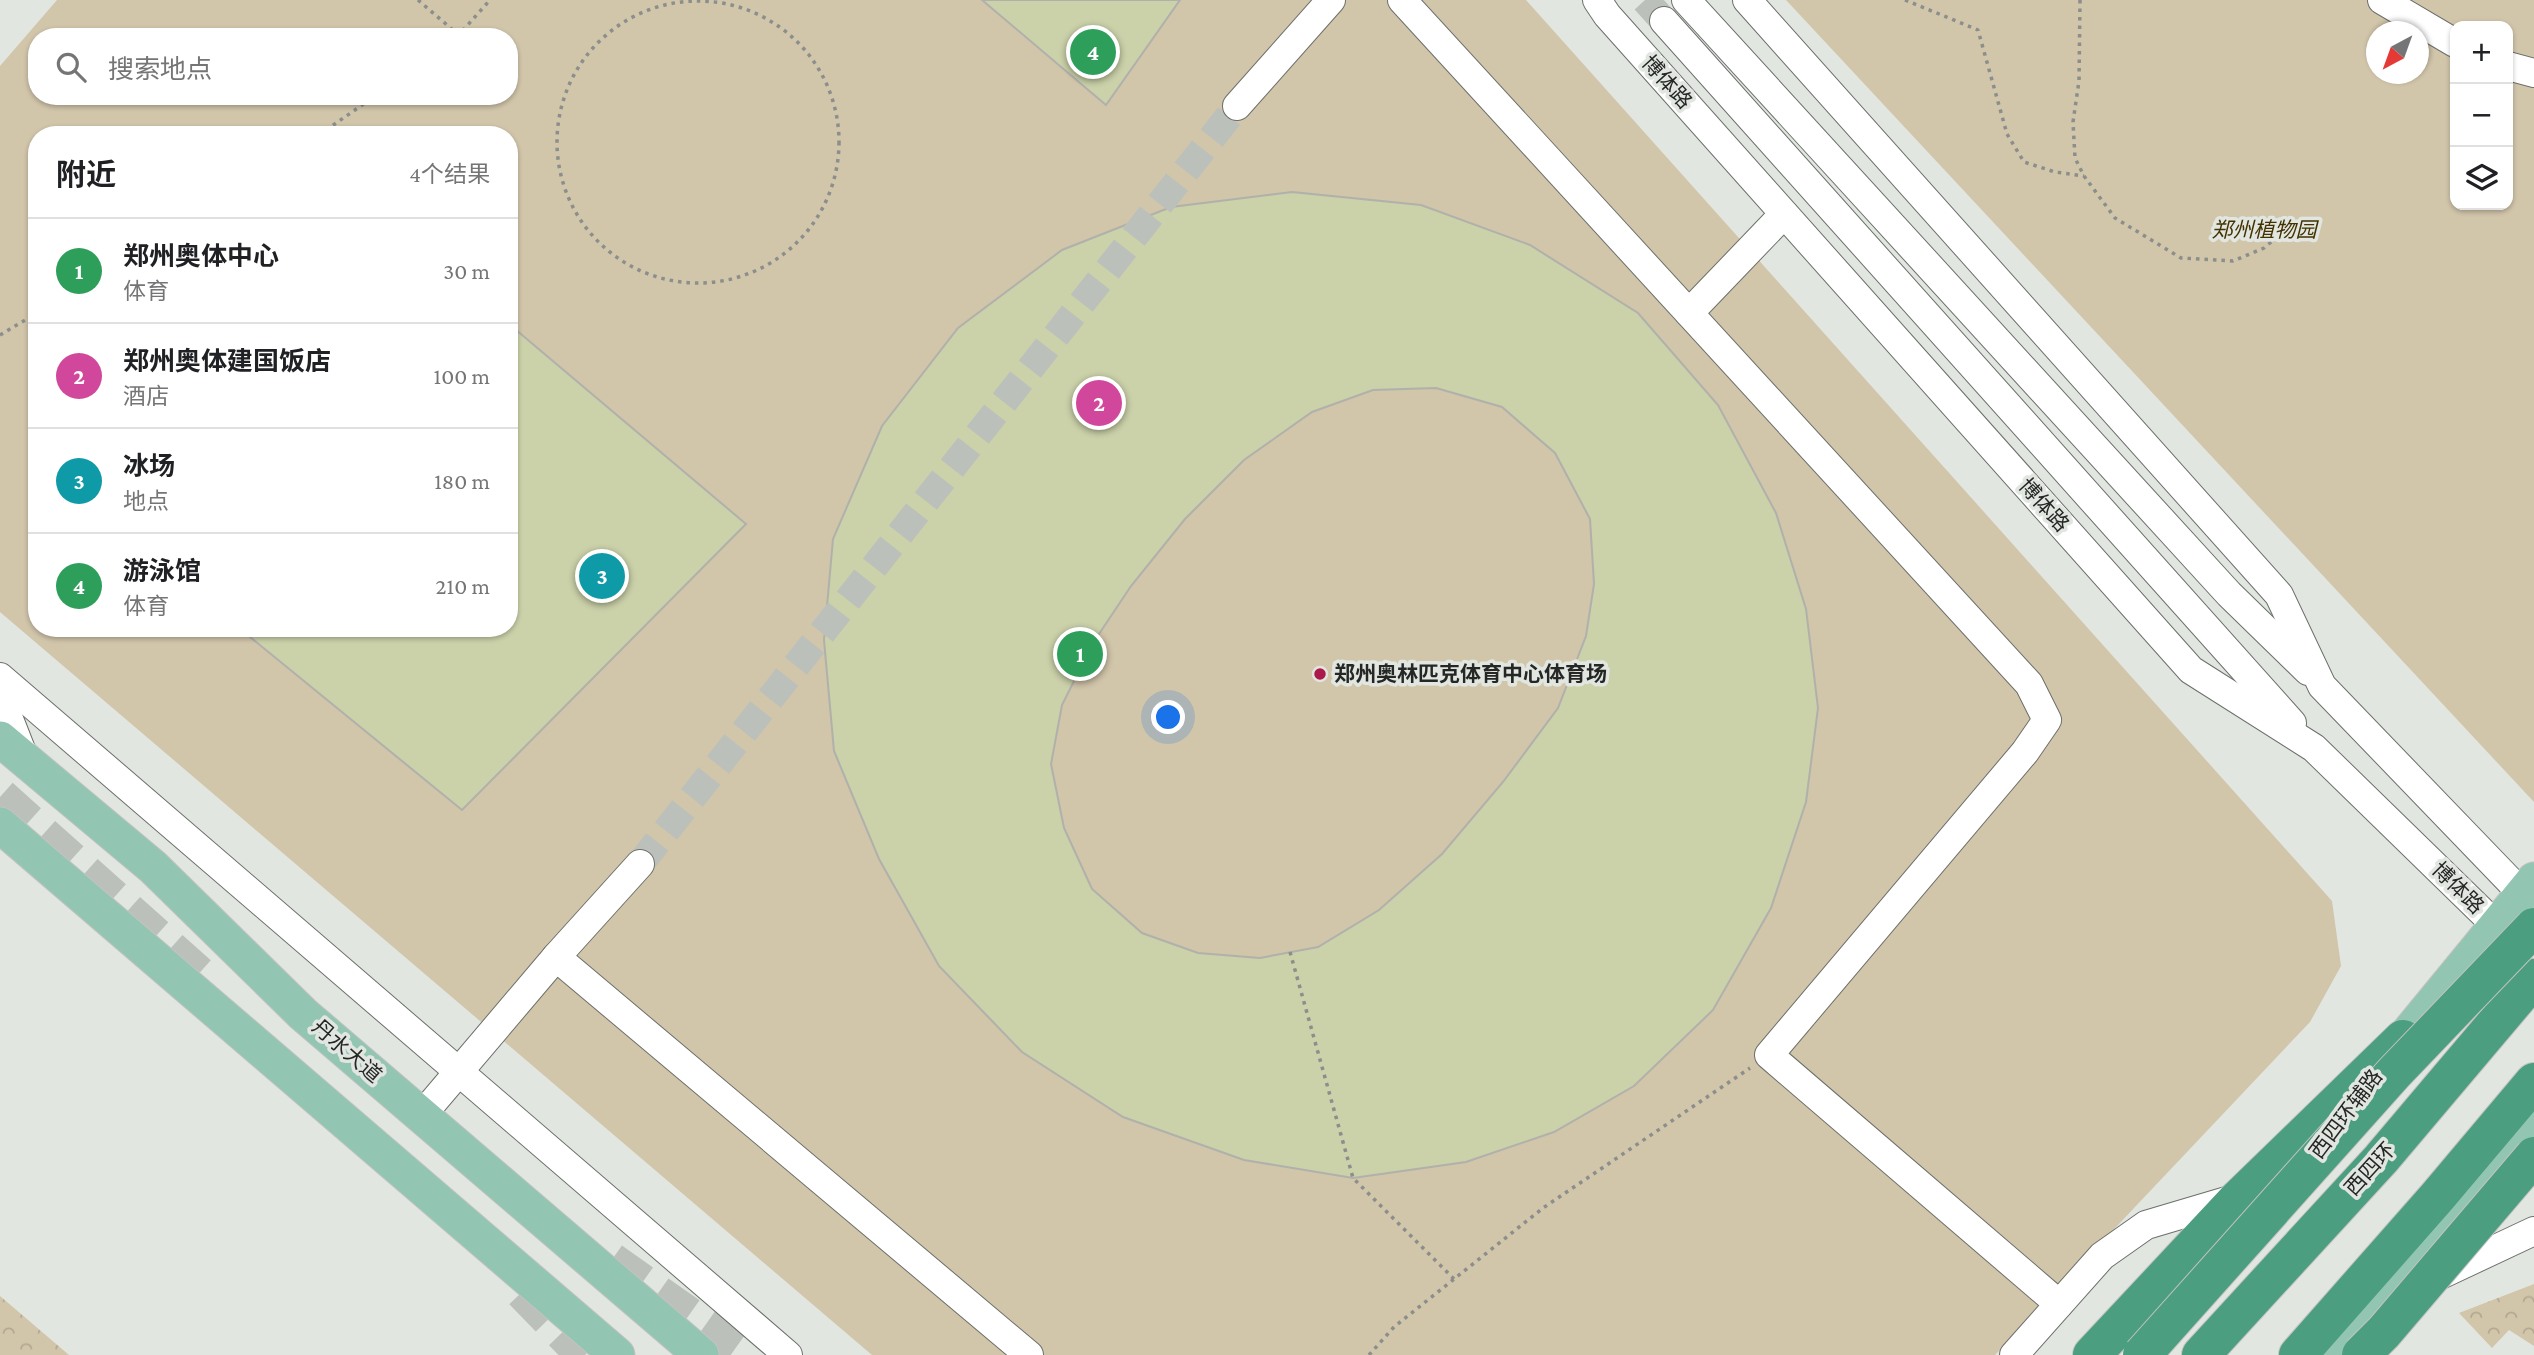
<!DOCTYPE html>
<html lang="zh">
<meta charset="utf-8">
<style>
:root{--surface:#fff;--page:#f2f2f2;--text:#202124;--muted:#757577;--line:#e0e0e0;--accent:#d93025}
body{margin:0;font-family:"Crimson Pro","Noto Sans SC",serif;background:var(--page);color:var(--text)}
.controls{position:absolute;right:21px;top:21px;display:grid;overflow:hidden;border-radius:14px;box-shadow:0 2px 5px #0004}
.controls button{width:63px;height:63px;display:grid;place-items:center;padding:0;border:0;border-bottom:2px solid var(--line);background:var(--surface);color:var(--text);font:35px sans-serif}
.compass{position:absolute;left:2366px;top:21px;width:63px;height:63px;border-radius:50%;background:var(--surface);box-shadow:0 2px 5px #0004;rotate:221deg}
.you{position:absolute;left:1169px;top:718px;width:24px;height:24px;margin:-18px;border:5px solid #fff;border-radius:50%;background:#1a73e8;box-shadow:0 0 0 10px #1a73e833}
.badge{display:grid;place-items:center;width:46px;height:46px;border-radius:50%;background:var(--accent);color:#fff;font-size:23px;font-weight:700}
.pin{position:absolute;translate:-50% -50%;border:4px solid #fff;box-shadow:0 2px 7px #0006}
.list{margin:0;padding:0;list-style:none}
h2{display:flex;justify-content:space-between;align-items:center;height:91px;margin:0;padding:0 28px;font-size:30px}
h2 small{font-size:23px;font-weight:400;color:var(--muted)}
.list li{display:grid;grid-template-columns:46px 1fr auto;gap:21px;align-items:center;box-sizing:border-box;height:105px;padding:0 28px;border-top:2px solid var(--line)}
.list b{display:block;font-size:26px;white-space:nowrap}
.list p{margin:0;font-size:23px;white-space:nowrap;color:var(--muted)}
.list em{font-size:23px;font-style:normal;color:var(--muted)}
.icon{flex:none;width:38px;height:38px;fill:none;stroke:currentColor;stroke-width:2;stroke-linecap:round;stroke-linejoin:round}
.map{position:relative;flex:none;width:2534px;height:1355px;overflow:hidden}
.search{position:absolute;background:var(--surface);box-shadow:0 2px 5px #0004;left:28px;top:28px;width:490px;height:77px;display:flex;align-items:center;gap:18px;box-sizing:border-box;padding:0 24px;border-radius:28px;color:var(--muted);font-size:26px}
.panel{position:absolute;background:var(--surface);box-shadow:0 2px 5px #0004;left:28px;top:126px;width:490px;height:511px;border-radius:28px}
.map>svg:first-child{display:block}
.forest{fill:url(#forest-crowns)}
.garden{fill:#d1c5aa;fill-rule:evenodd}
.building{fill:#cbd1a9;stroke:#b0b1ab;stroke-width:2;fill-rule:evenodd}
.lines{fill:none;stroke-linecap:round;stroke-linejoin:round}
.minor-tunnel{stroke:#bcc0bb;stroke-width:28;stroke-dasharray:28 14;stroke-linecap:butt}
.highway-tunnel{stroke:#bcc0bb;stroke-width:38;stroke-dasharray:38 19;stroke-linecap:butt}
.minor-casing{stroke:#6c706b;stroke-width:30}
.major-casing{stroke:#c2c3c2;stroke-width:37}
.highway-casing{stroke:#c2c3c2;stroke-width:40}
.path{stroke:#8b8e8b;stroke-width:3.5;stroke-dasharray:3.5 5;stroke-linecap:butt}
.minor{stroke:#fff;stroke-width:28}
.major{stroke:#93c5b3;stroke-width:35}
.highway{stroke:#4b9e80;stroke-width:38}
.highway-bridge-casing{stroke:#c2c3c2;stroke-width:40;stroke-linecap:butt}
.highway-bridge{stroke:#4b9e80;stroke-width:38}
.poi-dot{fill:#ac1a4c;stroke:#e2e6e1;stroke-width:2.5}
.labels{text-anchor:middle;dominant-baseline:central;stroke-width:7;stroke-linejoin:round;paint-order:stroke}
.street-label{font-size:21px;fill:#252725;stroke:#e2e6e1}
.park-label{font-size:21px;font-style:italic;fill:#433200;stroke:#e2e6e1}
.poi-label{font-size:21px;font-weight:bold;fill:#252725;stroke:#e2e6e1;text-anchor:start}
</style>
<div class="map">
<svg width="2534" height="1355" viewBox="0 0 2534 1355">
<defs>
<pattern id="forest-crowns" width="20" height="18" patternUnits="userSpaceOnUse" patternTransform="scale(1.75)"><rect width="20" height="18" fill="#d1c5aa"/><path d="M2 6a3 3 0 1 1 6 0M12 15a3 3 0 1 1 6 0" fill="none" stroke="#b3a992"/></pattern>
</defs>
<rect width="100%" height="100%" fill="#e2e6e1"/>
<!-- forest -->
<g class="forest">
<polygon points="2534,1284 2534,1346 2509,1330 2492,1348 2459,1313"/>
<polygon points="0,1296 69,1355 0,1355"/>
</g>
<!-- garden -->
<g class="garden">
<path d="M57,0H1526L2332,901L2341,966L2310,1022L1995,1355H872L0,612V66ZM37,37H509V96H37ZM37,135H509V628H37Z"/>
<path d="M1786,0H2534V802ZM2455,26H2508V205H2455ZM2376,32H2418V74H2376Z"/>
</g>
<!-- building -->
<g class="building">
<polygon points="982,0 1180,0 1106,105"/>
<path d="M1292,192L1421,205L1530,245L1638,313L1718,405L1776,513L1806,609L1818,708L1806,802L1771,908L1713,1010L1634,1086L1554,1132L1466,1162L1353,1178L1244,1160L1123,1117L1022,1052L939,966L879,859L834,751L824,640L833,539L882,426L958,328L1062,250L1171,207ZM1436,388L1502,407L1555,453L1590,519L1594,584L1586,636L1558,708L1503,782L1442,854L1379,910L1318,947L1260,958L1198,953L1142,933L1092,889L1064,828L1051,764L1062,705L1093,643L1131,586L1185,519L1244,460L1312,412L1373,390Z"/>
<polygon points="509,324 746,524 462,810 239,628 509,628"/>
</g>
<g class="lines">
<!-- minor-tunnel -->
<g class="minor-tunnel">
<polyline points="1645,0 1664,21"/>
<polyline points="640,864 1237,106"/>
</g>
<!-- highway-tunnel -->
<g class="highway-tunnel">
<polyline points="0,797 202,978"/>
<polyline points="611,1261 744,1355"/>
<polyline points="523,1291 585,1355"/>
</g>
<defs>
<g id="minor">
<polyline points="1402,0 2029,684 2047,720 2025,752 1769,1055 2059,1304"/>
<polyline points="1597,0 1607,15 2191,670 2314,748 2511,940"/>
<polyline points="1686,0 2229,594 2308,671"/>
<polyline points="1747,0 2279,595 2322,686 2534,906"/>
<polyline points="2382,0 2455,43"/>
<polyline points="1664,21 2292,723"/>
<polyline points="2508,66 2534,73"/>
<polyline points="1237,106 1331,0"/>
<polyline points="1689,313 1784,214"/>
<polyline points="0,677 788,1355"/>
<polyline points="0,696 25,760"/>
<polyline points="556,957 1029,1355"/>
<polyline points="422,1115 556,957 640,864"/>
<polyline points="2434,1278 2534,1231"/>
<polyline points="2014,1355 2102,1256 2146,1225 2237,1198"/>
</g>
<g id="major">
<polyline points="0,739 153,867 303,1014 701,1355"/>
<polyline points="0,825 617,1355"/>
<polyline points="2396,1048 2534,880"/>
<polyline points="2324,1355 2534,1122"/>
</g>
<g id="highway">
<polyline points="2092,1355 2235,1202 2403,1039"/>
<polyline points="2201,1355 2381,1159 2534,978"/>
<polyline points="2298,1355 2438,1196 2534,1082"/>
</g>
</defs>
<!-- minor casing -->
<use href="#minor" class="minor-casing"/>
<!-- major casing -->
<use href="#major" class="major-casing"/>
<!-- highway casing -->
<use href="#highway" class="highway-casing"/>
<!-- path -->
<g class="path">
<polyline points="418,0 461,37"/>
<polyline points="1905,0 1978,30 2007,134 2024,162 2055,172 2084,176"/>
<polyline points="2080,0 2079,81 2073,122 2075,158 2084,176 2115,218 2181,258 2233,261 2264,248 2284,231"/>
<circle cx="698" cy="142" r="141"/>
<polyline points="457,37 490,0"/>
<polyline points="319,135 375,96"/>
<polyline points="0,335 37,313"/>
<polyline points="1290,952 1353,1178 1454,1279"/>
<polyline points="1369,1355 1394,1327 1543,1208 1750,1068"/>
</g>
<!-- minor -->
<use href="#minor" class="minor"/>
<!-- major -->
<use href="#major" class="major"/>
<!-- highway -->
<use href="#highway" class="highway"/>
<defs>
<g id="highway-bridge">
<polyline points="2142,1355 2394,1073 2534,927"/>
<polyline points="2361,1355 2384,1332 2534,1156"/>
</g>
</defs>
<!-- highway-bridge casing -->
<use href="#highway-bridge" class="highway-bridge-casing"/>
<!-- highway-bridge -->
<use href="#highway-bridge" class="highway-bridge"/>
</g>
<!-- markers -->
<circle class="poi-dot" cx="1320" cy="674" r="7"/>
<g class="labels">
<!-- street labels -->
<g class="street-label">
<text transform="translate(1667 82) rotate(48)">博体路</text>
<text transform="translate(2044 505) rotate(48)">博体路</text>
<text transform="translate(2458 888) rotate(45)">博体路</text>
<text transform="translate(347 1051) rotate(41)">丹水大道</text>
<text transform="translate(2346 1114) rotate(-53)">西四环辅路</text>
<text transform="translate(2370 1169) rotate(-48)">西四环</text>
</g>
<!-- park labels -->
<g class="park-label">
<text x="2264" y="230">郑州植物园</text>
</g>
<!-- poi labels -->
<g class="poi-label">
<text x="1334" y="674">郑州奥林匹克体育中心体育场</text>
</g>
</g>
</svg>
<div class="controls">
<button>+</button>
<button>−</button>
<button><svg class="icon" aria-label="layers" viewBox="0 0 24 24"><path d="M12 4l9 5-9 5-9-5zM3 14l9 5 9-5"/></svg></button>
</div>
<svg class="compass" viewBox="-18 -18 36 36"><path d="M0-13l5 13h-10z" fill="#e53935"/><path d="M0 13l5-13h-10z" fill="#757577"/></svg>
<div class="you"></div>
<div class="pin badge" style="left:1080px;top:654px;background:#2e9e5b">1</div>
<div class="pin badge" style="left:1099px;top:403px;background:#d1479c">2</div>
<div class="pin badge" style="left:602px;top:576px;background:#0f9aa8">3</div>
<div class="pin badge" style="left:1093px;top:52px;background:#2e9e5b">4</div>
<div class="search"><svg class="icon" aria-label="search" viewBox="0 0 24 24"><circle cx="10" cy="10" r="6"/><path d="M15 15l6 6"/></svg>搜索地点</div>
<section class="panel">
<h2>附近<small>4个结果</small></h2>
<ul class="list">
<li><span class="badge" style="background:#2e9e5b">1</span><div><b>郑州奥体中心</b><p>体育</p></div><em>30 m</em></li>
<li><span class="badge" style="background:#d1479c">2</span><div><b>郑州奥体建国饭店</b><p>酒店</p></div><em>100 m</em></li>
<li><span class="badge" style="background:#0f9aa8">3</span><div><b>冰场</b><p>地点</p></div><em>180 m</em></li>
<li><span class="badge" style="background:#2e9e5b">4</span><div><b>游泳馆</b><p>体育</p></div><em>210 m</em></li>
</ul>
</section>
</div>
